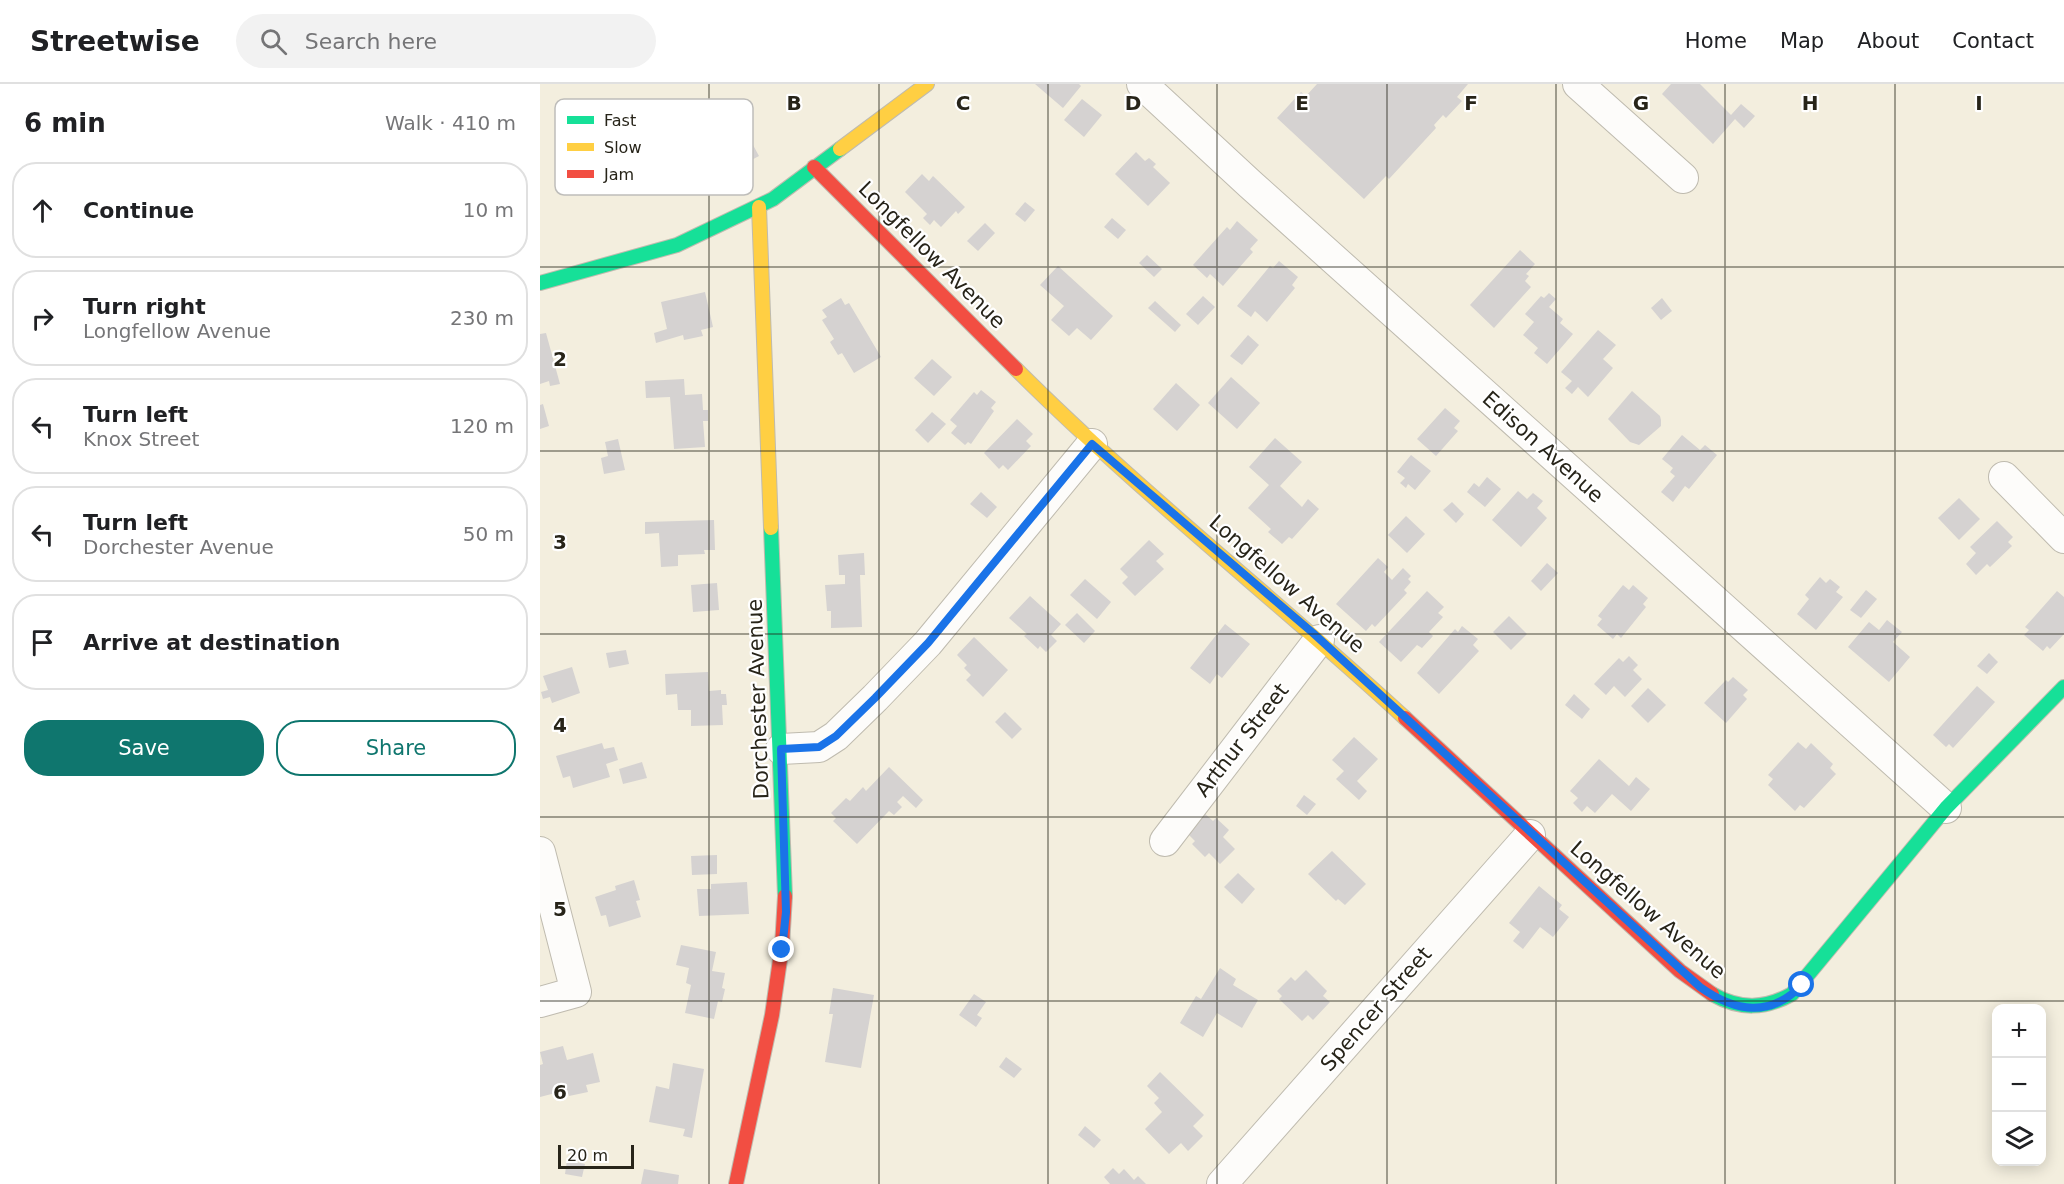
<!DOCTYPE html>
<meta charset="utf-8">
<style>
:root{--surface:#fff;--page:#f2f2f2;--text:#202124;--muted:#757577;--line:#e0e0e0;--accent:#0f766e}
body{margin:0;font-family:"DejaVu Sans",sans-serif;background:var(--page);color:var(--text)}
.controls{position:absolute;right:18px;bottom:18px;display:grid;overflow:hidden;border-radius:12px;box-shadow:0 3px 15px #0003}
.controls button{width:54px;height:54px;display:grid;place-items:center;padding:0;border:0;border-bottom:2px solid var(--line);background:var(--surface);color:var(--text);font:30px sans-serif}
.scale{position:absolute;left:18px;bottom:15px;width:76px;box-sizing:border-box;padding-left:6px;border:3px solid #272419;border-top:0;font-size:16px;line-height:21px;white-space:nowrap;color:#272419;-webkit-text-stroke:4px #fff;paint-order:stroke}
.stop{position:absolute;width:18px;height:18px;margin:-14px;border:4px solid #1a73e8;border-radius:50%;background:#fff}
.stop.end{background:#1a73e8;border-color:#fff;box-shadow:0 2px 6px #0008}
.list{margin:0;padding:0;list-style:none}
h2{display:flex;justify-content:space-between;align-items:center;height:78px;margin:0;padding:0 24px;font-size:26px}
h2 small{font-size:20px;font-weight:400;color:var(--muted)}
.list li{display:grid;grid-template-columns:39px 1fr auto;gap:18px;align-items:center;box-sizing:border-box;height:96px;margin:0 12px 12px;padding:0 12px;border:2px solid var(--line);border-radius:24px}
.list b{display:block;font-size:22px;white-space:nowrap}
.list p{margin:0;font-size:20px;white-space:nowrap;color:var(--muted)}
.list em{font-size:20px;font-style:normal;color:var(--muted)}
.actions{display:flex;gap:12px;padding:18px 24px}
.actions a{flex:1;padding:14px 0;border:2px solid var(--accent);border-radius:24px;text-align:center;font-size:21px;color:var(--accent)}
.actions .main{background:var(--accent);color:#fff}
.icon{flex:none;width:33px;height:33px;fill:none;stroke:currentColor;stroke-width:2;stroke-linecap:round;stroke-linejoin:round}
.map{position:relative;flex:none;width:1524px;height:1100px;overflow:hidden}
header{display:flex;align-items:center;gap:36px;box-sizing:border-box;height:84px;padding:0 30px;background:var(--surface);border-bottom:2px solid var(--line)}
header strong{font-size:28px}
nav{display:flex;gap:33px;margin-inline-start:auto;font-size:21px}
.search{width:420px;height:54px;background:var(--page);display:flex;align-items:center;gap:15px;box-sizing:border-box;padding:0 21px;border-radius:33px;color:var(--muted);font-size:22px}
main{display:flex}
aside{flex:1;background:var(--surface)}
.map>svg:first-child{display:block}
.building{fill:#d5d2d1}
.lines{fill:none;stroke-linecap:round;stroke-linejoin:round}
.street-casing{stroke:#bfbbaf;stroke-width:32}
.fast-casing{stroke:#bfbbaf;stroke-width:16}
.slow-casing{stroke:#bfbbaf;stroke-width:16}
.jam-casing{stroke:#bfbbaf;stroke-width:16}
.street{stroke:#fdfcfa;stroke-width:30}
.fast{stroke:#16e098;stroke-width:14}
.slow{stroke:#ffcf43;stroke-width:14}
.jam{stroke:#f24e42;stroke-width:14}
.route{stroke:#1a73e8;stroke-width:8}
.grid{fill:none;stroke:#272419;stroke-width:1.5;stroke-opacity:0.55}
.labels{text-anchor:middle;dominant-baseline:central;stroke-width:4.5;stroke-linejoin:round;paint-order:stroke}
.street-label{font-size:21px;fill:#272419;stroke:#fff}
.key{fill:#fff;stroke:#bebdba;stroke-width:1.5}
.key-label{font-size:16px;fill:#272419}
.grid-label{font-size:20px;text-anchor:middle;font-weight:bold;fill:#272419;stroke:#fff;stroke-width:4.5;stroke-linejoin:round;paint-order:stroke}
</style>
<header>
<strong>Streetwise</strong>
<div class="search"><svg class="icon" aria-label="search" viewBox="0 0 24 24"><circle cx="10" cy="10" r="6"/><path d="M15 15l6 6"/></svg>Search here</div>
<nav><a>Home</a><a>Map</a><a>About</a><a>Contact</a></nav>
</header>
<main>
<aside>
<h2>6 min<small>Walk · 410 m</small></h2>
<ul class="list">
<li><svg class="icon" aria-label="ahead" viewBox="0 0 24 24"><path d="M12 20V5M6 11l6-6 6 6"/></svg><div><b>Continue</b></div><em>10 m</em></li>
<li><svg class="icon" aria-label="right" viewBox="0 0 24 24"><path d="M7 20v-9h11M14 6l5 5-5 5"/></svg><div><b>Turn right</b><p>Longfellow Avenue</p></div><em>230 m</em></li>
<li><svg class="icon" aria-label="left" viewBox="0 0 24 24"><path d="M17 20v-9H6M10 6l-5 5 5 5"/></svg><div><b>Turn left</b><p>Knox Street</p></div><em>120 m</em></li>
<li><svg class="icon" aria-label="left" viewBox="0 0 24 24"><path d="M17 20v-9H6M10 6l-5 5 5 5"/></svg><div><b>Turn left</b><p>Dorchester Avenue</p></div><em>50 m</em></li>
<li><svg class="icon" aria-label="arrive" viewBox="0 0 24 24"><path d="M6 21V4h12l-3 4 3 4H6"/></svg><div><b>Arrive at destination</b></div></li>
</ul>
<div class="actions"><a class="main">Save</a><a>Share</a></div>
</aside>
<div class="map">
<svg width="1524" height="1100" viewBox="0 0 1524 1100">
<rect width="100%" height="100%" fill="#f3eede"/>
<!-- building -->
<g class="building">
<polygon points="495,0 539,0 541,2 523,24"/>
<polygon points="777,0 928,0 917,13 922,17 906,34 903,31 894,41 896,44 849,95 846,92 824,115 737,34 761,8 766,12"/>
<polygon points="1131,0 1160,0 1191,31 1201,20 1215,32 1204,44 1195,35 1173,60 1122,10"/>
<polygon points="542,15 562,31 544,53 524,36"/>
<polygon points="189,17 219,72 148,110 120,57 136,48 129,36 150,25 156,35"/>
<polygon points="596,68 605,77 609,74 616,80 613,83 630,99 608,122 575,90"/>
<polygon points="382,90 389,97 393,92 425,123 418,130 416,127 401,143 394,136 390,141 383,134 387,130 365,108"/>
<polygon points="485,118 495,126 485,138 475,130"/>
<polygon points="572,134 586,146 578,155 564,143"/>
<polygon points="697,137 718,156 710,165 713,168 683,202 670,190 667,194 653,181 687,143 690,146"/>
<polygon points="445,139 455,149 438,167 427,157"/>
<polygon points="980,166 995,180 986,190 989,192 985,197 991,203 954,244 930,221"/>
<polygon points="607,171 622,185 614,193 599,179"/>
<polygon points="739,177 758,193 752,201 755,204 727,238 715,227 711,233 697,222 730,182 733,184"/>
<polygon points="518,182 573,232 551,256 537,244 529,252 511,236 524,222 500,201"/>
<polygon points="165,208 173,243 161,246 163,252 144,256 143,251 116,259 114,249 127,245 121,218"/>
<polygon points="1009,209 1016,215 1009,223 1023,235 1020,239 1033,250 1007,280 994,269 998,264 983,251 994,238 985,230 1001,212 1004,214"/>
<polygon points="663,212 675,223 658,241 646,230"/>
<polygon points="301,214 305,221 309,219 341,273 314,289 302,269 298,271 290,258 294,255 282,236 287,233 282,226"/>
<polygon points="1122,214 1132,227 1121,236 1111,224"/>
<polygon points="615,217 641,241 635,248 608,224"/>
<polygon points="1058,246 1076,261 1063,275 1073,284 1048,313 1038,303 1032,310 1025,304 1032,297 1021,288"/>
<polygon points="6,249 20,300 10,302 9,297 0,300 0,250"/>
<polygon points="708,251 719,261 702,281 690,272"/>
<polygon points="392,275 412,293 394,312 374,294"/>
<polygon points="691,293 720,319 697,345 668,319"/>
<polygon points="144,295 145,311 162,310 163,326 168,326 168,337 163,337 165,363 134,365 130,313 106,314 105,297"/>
<polygon points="636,299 660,321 637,347 613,325"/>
<polygon points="441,306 456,318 451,324 454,327 431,360 428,358 425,361 411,349 417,342 410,336 434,308 437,311"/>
<polygon points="1092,307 1120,332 1121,336 1121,342 1099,361 1090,358 1068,335"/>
<polygon points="3,320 9,342 0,345 0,321"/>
<polygon points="905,324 920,337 914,344 918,347 896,372 877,355"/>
<polygon points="392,328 406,340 388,359 375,346"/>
<polygon points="477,335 493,350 486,357 491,362 468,386 463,381 459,385 444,369"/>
<polygon points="1142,351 1160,366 1165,361 1177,371 1149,405 1145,402 1133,418 1121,408 1135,392 1130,388 1133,384 1122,375"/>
<polygon points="735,354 762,378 740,402 762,423 768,415 779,425 752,455 749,453 742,460 728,448 731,445 708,424 729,401 709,383"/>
<polygon points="78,355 85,386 64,390 61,374 68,372 65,358"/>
<polygon points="871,371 891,387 875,406 868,400 866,404 860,399 865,394 857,388"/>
<polygon points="947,393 961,405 945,423 927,408 934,399 939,403"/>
<polygon points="978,407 987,415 993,409 1003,417 997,424 1007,434 981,463 952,436"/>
<polygon points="441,408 457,423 447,434 430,420"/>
<polygon points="1419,414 1440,435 1419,456 1398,434"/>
<polygon points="912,418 924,430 916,439 903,426"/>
<polygon points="866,432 885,450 867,469 848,451"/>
<polygon points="174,436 175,466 164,466 165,470 138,471 138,482 121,483 119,449 105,450 105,438"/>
<polygon points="1457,437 1473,453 1468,458 1472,462 1450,483 1447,480 1436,491 1426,480 1436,469 1430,463"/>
<polygon points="609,456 624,470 616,477 624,485 595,512 582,499 588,493 580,485"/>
<polygon points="324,469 325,491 320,491 322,543 291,544 291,527 287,527 285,501 305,500 305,491 299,491 298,471"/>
<polygon points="838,474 848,483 844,488 852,496 863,484 871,492 868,495 871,498 864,506 867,509 835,543 832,540 826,547 796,520"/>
<polygon points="1007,479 1018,489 1001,507 991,497"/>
<polygon points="1280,493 1286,499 1290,495 1300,503 1296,508 1303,513 1276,546 1257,530 1269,515 1265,511"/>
<polygon points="545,495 571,518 557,535 530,511"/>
<polygon points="177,499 179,526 153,528 151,501"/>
<polygon points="1083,501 1089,506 1093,501 1108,514 1103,520 1106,523 1081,554 1077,550 1073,555 1057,541 1062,535 1058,532"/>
<polygon points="1326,506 1337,515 1321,534 1310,526"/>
<polygon points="887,507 904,523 898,529 903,533 889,548 893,552 882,564 877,561 861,578 839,558"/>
<polygon points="1517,507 1524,513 1524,550 1510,565 1507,562 1503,567 1484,551 1489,546 1485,543"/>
<polygon points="490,512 521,540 511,551 517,557 506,568 500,562 498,565 484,552 487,550 469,534"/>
<polygon points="537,529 555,547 544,559 525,541"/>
<polygon points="969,532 987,550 971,566 953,548"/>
<polygon points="1347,536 1362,548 1353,558 1370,573 1349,598 1308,563 1329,538 1339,546"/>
<polygon points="685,540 710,560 682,594 677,590 670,600 650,584"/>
<polygon points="922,542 938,555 933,561 939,567 899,610 877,589 915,545 918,548"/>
<polygon points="434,553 468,586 443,613 426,596 431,591 424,584 427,581 417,571"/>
<polygon points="86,566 89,580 69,584 66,569"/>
<polygon points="1449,569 1458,578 1447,590 1437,582"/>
<polygon points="1089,572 1098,581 1093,586 1102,595 1085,613 1074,602 1066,611 1054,600 1079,574 1083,578"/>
<polygon points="32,583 40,609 12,619 10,613 3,615 1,608 8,606 3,592"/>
<polygon points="168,588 169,607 181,606 181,610 186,610 187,621 182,621 183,641 151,642 151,626 138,626 137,610 126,611 125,590"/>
<polygon points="1193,593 1208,606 1203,611 1207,615 1186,639 1164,619 1186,596 1188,598"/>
<polygon points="1437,602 1455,618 1413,664 1409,660 1406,663 1393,651"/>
<polygon points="1108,604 1126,621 1108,639 1091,622"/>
<polygon points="1034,610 1050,625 1042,635 1025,621"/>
<polygon points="465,628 482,645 472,655 455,638"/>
<polygon points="814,653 838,675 817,697 827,707 819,716 796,695 804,687 792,676"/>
<polygon points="1258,658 1266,665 1271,659 1293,680 1290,684 1296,690 1264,724 1260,721 1255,727 1228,701 1233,695 1228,691"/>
<polygon points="62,659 64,665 74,663 78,676 66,680 70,693 33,704 30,692 23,694 16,672"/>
<polygon points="1059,675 1089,702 1096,693 1110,705 1091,727 1072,710 1055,729 1047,722 1042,728 1033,719 1038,714 1030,707"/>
<polygon points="102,678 107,694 83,700 79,685"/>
<polygon points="349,683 383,716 376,724 363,712 357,718 362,723 354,731 349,727 317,760 293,737 296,734 291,729 306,714 310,717 323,703 326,707"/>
<polygon points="764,711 776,720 767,731 756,722"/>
<polygon points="663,728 673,737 676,734 689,746 683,753 695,765 680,780 669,769 665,773 652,760 655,757 645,747"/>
<polygon points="792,767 826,800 805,821 798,815 796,817 768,790"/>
<polygon points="177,771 177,790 152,791 151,772"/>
<polygon points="698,789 715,805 702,820 684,803"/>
<polygon points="94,796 100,816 96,817 101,833 69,843 66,831 61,832 55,813 76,806 75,802"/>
<polygon points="207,798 209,830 159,832 157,805 171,805 171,800"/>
<polygon points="999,802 1022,821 1019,825 1029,833 1013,853 1000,843 983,865 973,857 980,848 969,839"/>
<polygon points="141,861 176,868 172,887 185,889 182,904 185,905 182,918 178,917 174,935 145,929 151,901 146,899 149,884 136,881"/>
<polygon points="680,884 696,895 693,901 718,916 702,944 677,929 663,953 640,939 656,912 661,915"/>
<polygon points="766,886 787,907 783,912 790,918 773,936 768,931 762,937 739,915 742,912 737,907 751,893 755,897"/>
<polygon points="293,904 334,911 321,984 285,978 293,930 289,930"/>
<polygon points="434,910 446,918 437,931 442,934 436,943 419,931"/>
<polygon points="23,962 27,976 53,969 60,998 46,1001 48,1008 29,1012 27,1006 0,1013 0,981 3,980 0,968"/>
<polygon points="466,973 482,985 474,994 459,983"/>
<polygon points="133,979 164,985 152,1054 143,1052 145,1045 109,1038 116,1002 129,1005"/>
<polygon points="620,988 664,1031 653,1042 663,1052 648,1067 641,1059 629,1070 605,1045 622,1028 614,1019 619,1014 607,1002"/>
<polygon points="545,1042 561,1056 554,1064 538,1051"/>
<polygon points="27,1076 45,1080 42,1093 25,1090"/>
<polygon points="573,1084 579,1090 584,1085 594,1096 598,1092 606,1100 570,1100 564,1093"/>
<polygon points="104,1085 139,1091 138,1100 101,1100"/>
</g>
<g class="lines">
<defs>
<g id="street">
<polyline points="602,0 710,100 1406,724"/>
<polyline points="1038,0 1143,94"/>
<polyline points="1464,393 1524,454"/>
<polyline points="241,665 279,663 296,652 335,614 388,559 552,360"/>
<polyline points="625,757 779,556"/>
<polyline points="0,768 36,908 0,918"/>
<polyline points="682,1100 990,751"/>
</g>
<g id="fast">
<polyline points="0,199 137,161 233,115 300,65"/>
<polyline points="231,444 245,812"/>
<path d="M1172,910C1200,926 1225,925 1252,910L1406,724L1524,603"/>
</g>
<g id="slow">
<polyline points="300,65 387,0"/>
<polyline points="219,123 231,444"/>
<path d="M476,285C599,408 737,516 865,634"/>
</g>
<g id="jam">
<polyline points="274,83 476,285"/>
<polyline points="865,634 1140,887 1172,910"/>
<polyline points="196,1100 232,931 242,862 245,812"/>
</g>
</defs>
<!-- street casing -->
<use href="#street" class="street-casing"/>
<!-- fast casing -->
<use href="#fast" class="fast-casing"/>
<!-- slow casing -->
<use href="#slow" class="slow-casing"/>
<!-- jam casing -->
<use href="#jam" class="jam-casing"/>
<!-- street -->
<use href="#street" class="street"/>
<!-- fast -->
<use href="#fast" class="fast"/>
<!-- slow -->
<use href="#slow" class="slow"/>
<!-- jam -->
<use href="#jam" class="jam"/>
</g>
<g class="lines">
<!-- route -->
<path class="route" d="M242,866L246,828L241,665L279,663L296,652L335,614L388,559L552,360L773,549L1160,903C1195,928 1230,934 1262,901"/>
</g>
<!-- grid -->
<path class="grid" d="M169,0V1100M339,0V1100M508,0V1100M677,0V1100M847,0V1100M1016,0V1100M1185,0V1100M1355,0V1100M0,183H1524M0,367H1524M0,550H1524M0,733H1524M0,917H1524"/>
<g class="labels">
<!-- street labels -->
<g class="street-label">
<text transform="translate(392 171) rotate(45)">Longfellow Avenue</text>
<text transform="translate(1003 363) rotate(42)">Edison Avenue</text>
<text transform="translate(747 500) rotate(41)">Longfellow Avenue</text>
<text transform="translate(218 615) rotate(-92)">Dorchester Avenue</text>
<text transform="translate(702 656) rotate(-52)">Arthur Street</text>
<text transform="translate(1108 826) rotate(41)">Longfellow Avenue</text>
<text transform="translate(836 925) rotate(-49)">Spencer Street</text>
</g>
</g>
<!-- legend -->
<rect x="15" y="15" width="198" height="96" rx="9" class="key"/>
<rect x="27" y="32" width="27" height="8" fill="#16e098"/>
<rect x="27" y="59" width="27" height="8" fill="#ffcf43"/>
<rect x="27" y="86" width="27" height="8" fill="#f24e42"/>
<g class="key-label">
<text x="64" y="42">Fast</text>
<text x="64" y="69">Slow</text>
<text x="64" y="96">Jam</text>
</g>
<g class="grid-label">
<text x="254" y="26">B</text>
<text x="423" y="26">C</text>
<text x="593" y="26">D</text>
<text x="762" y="26">E</text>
<text x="931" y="26">F</text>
<text x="1101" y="26">G</text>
<text x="1270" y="26">H</text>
<text x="1439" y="26">I</text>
<text x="20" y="282">2</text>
<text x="20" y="465">3</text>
<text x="20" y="648">4</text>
<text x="20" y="832">5</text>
<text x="20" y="1015">6</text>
</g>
</svg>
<div class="controls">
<button>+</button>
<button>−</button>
<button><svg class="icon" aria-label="layers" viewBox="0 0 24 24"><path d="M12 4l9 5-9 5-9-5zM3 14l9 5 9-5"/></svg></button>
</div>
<div class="scale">20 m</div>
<div class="stop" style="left:1262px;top:901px"></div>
<div class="stop end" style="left:242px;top:866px"></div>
</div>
</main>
